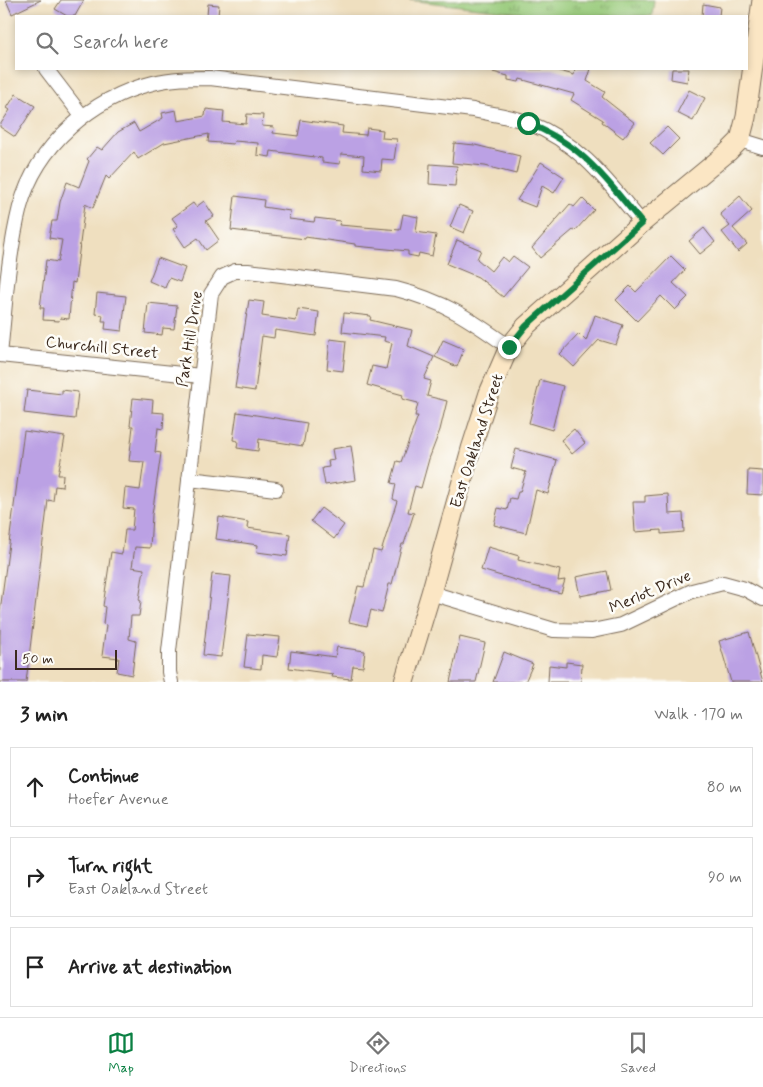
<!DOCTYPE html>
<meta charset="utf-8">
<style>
:root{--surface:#fff;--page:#f2f2f2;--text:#222;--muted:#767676;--line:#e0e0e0;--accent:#0b8043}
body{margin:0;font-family:Mynerve,sans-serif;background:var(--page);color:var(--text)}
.scale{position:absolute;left:15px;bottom:12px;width:102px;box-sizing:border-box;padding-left:5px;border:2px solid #3b2a1e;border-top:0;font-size:14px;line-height:18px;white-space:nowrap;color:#3b2a1e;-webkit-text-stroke:4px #fdfcf7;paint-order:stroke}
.stop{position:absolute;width:15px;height:15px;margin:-11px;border:4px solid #0b8043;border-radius:50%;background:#fff}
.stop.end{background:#0b8043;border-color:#fff;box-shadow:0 1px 5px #0008}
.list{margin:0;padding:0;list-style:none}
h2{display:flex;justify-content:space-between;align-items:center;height:65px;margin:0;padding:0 20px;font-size:21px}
h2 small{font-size:16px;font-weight:400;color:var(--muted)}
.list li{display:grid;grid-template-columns:32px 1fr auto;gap:15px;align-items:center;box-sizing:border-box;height:80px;margin:0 10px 10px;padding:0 10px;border:1px solid var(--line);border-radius:0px}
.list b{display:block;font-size:19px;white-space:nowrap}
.list p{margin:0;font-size:16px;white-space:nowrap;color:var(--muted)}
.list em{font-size:16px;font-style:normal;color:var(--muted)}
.icon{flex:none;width:28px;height:28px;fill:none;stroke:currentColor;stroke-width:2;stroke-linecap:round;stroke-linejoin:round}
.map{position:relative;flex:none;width:763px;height:682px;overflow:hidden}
.search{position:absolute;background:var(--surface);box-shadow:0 2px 8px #0003;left:15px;right:15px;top:15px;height:55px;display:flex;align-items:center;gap:12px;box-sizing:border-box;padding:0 18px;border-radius:0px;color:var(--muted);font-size:19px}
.sheet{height:335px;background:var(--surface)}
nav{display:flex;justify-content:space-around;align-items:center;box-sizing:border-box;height:70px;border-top:1px solid var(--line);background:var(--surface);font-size:14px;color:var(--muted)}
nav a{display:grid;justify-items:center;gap:2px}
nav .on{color:var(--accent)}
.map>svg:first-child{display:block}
.grass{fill:url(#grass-tufts);stroke:#6a7a4c}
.building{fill:#bba1e4}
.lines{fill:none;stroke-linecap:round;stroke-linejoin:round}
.street-casing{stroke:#7a6956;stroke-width:16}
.secondary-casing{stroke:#7a6956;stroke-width:21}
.street{stroke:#fff;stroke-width:14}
.secondary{stroke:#fbe6c4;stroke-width:19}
.route{stroke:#0b8043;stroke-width:6}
.labels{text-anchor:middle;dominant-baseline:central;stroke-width:5;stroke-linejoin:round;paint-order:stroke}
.street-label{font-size:16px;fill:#3b2a1e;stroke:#fdfcf7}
</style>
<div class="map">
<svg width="763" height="682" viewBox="0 0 763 682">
<defs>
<pattern id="grass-tufts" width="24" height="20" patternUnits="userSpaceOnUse" patternTransform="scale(1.25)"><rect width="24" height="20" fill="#98ca7a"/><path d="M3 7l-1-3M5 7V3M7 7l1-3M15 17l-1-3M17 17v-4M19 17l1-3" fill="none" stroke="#7da463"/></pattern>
</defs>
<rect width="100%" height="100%" fill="#fdfcf7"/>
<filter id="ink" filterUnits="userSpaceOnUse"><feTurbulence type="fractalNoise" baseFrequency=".02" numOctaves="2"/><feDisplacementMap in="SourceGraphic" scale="10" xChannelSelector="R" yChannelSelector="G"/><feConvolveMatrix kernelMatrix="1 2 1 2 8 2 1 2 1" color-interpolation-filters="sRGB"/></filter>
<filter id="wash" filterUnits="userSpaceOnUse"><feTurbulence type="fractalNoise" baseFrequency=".0096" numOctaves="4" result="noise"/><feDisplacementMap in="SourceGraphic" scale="20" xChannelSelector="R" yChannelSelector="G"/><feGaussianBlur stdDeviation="1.12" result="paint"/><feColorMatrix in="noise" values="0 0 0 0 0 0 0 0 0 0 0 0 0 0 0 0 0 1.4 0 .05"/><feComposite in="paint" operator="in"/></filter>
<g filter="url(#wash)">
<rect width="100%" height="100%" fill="#efdfbf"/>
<!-- grass -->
<polygon class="grass" points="409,0 654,0 652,16 547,16"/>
<g id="blocks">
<!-- building -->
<g class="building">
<polygon points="6,0 41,0 12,14"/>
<polygon points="61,0 84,0 75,16 67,16 55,9"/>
<polygon points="208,4 219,5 218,16 207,16"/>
<polygon points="703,4 720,7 719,16 702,16"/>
<polygon points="494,69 552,69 574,75 575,69 591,69 587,81 605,92 602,97 635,123 623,138 602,122 603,120 571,100 574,94 520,79 519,82 508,80 508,76 493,72"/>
<polygon points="672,69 689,69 687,82 671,79"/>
<polygon points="689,90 705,98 693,121 677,113"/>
<polygon points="16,94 35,106 15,137 0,127 0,125 10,110 7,108"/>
<polygon points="206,109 224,111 223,122 246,124 247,114 263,115 262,126 274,127 273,133 298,136 301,120 343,126 342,133 366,135 367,128 383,130 382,138 397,139 394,160 382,159 381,171 363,169 364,156 341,154 340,164 322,162 322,158 271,151 270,157 257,155 258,143 234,141 233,144 208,142 209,134 164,143 138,159 134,152 109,179 106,176 93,208 85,204 75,283 72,282 69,319 60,318 59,321 43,320 44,308 40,308 46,260 58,262 62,240 49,238 52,221 57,221 60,202 67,182 79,187 89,161 87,159 97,147 102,150 118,132 134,123 139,132 163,118 162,113 176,110 178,121 205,116"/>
<polygon points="667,127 679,139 663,155 650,143"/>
<polygon points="454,143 475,145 520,156 516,174 485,166 452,163"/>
<polygon points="541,162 564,177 554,193 542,186 535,207 517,200"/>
<polygon points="430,164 457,166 455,186 429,184"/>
<polygon points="235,196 264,200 263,207 290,211 289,219 314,222 315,218 340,221 339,225 400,230 403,214 418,217 416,232 436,235 432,256 419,253 418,257 408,255 408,251 355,246 355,244 305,237 305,239 231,230"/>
<polygon points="740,196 752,211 733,228 747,244 738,252 722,232 730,226 720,214"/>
<polygon points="582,198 594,210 575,231 573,230 540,258 532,248 570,204 574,207"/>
<polygon points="204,201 214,216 206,221 219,240 206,250 198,238 185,247 173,229 178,226 172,218 193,203 196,207"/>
<polygon points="459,205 473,211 464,233 450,227"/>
<polygon points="704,228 715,242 700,254 689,241"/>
<polygon points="457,240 481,250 477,259 491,271 502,257 508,262 513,256 528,267 503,297 478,277 447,264"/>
<polygon points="671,256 685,270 673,283 688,297 675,310 661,296 637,321 616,300 630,286 636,292"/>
<polygon points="158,258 185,268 180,282 169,278 165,288 149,281"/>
<polygon points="97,293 126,296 122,331 105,329 106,321 102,321 103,315 95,314"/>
<polygon points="249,300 264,302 262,316 296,321 298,309 319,312 316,336 275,330 274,338 262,336 255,391 235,388"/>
<polygon points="148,303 177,306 174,329 163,328 162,335 145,333"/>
<polygon points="344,313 371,316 370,320 412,330 408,346 434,357 424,379 431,381 427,396 447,401 440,430 429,459 421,488 415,486 408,512 414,513 404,544 402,544 392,584 389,584 382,613 371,610 367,626 349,622 358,586 364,587 373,550 381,552 397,501 393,499 396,484 391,483 397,461 401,462 418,416 415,416 418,403 402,399 403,395 367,385 372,366 386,369 392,343 384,341 385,337 342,332"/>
<polygon points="595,315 623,325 616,345 599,340 574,367 560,354 579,334 586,341"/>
<polygon points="330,339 346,341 343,371 327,369"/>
<polygon points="443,340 464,349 457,367 435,357"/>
<polygon points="540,380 563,386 552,430 529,423"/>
<polygon points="27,390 62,394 62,390 78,392 75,419 24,413"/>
<polygon points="133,398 153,400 152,412 164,413 163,429 158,428 155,452 161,453 152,515 150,548 135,547 132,567 144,569 139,600 141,601 139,616 131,616 129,639 136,641 132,675 117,672 119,658 102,656 106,625 103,624 105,607 103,606 111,552 122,554 125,530 132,530 134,509 123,508 125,488 140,490 144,462 129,461 133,426 130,426"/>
<polygon points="237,412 307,423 303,446 259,439 258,451 237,448 238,441 233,440"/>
<polygon points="574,429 585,443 572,454 561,440"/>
<polygon points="24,431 65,437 58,475 63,475 62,487 55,486 53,501 48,500 26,682 0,682 0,611"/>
<polygon points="351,446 356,480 325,485 322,468 329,467 328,461 334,460 332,449"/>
<polygon points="516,449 557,460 548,494 536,490 526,533 494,525 498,508 507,510 510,498 516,499 518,492 520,492 526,472 511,468"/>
<polygon points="748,470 763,471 763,495 747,494"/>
<polygon points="668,494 669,514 683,513 684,532 661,534 661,530 635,532 633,502 645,502 645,496"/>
<polygon points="321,508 344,525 334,539 311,521"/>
<polygon points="219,517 248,522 247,528 290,534 287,556 257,552 258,545 216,539"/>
<polygon points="488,547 519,556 518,560 560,570 558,581 565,580 561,593 525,584 525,583 481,570"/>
<polygon points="607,571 611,590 580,596 576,577"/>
<polygon points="212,574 231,576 221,657 203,655"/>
<polygon points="749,632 763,682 731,682 719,641"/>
<polygon points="248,634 280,637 277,657 262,655 261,669 244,667"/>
<polygon points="460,637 485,643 476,682 450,682"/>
<polygon points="337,647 365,651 363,667 353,666 351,679 332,677 333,674 289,668 291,651 335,657"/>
<polygon points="504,652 533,664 525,682 493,682"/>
<polygon points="566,662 582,664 581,682 548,682 549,665 566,667"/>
</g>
</g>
</g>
<g filter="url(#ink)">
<use href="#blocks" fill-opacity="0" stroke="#7a6956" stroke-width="1"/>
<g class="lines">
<defs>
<g id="street">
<polyline points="46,69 82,116"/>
<polyline points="740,140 763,147"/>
<path d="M0,355C5,306 8,255 20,207C37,145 92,98 153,83C172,78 191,78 210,78L473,110C491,114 511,116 529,123C580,143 608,182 642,223"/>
<polyline points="0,355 201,376"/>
<polyline points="189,479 276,489"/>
<polyline points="431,593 554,630 592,631 621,625 692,591 723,583 745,589 763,599"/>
<path d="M171,682L169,672V651L211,294L222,277L235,271H248L396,289C444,301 470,319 509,347"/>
</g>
<polyline id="secondary" points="404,682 431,593 471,449 489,393 509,347 526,326 642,223 728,152 740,140 746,117 762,0"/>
</defs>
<!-- street casing -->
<use href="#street" class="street-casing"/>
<!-- secondary casing -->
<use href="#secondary" class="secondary-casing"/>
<!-- street -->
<use href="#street" class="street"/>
<!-- secondary -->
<use href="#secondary" class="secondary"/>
</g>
</g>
<g class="lines" filter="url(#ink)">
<!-- route -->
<path class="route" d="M509,347L526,326L642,223C622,199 603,173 579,153C564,140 546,131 528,123"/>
</g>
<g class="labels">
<!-- street labels -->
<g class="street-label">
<text transform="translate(190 339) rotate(-81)">Park Hill Drive</text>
<text transform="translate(102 348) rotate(6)">Churchill Street</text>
<text transform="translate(477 441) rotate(-72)">East Oakland Street</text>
<text transform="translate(650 592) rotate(-23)">Merlot Drive</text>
</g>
</g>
</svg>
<div class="scale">50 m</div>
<div class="stop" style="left:528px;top:123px"></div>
<div class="stop end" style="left:509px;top:347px"></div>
<div class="search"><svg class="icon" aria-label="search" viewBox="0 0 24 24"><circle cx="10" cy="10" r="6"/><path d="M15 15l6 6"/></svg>Search here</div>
</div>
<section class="sheet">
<h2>3 min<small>Walk · 170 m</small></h2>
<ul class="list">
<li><svg class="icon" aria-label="ahead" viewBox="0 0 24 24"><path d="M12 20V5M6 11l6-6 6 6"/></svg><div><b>Continue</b><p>Hoefer Avenue</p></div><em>80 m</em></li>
<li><svg class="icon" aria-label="right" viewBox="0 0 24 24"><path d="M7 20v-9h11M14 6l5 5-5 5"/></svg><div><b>Turn right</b><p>East Oakland Street</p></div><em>90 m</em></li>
<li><svg class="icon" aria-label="arrive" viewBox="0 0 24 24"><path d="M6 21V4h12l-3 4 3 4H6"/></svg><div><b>Arrive at destination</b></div></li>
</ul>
</section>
<nav>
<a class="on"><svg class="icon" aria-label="map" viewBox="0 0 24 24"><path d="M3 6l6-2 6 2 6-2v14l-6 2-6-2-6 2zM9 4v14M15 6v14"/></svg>Map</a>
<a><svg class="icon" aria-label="directions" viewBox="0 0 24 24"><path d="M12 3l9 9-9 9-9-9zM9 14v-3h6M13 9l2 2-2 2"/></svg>Directions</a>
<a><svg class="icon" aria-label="saved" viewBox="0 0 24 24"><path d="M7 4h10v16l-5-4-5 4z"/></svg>Saved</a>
</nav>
